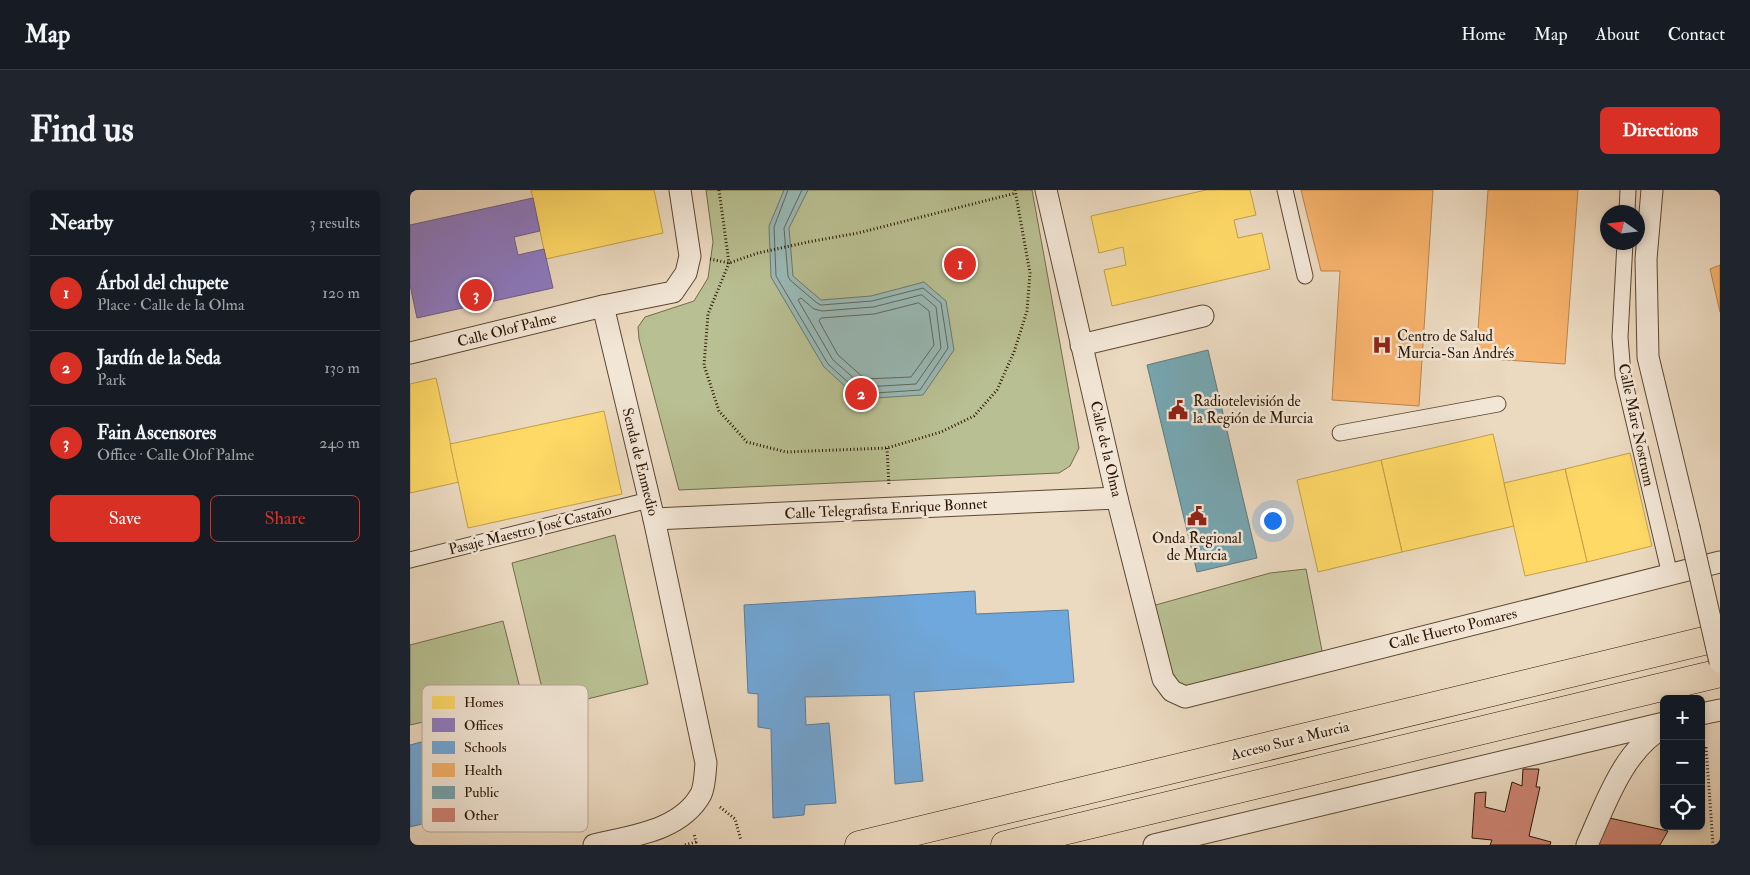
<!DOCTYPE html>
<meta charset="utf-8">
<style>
:root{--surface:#171b24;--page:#20242c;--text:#f1f3f6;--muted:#9ea1a6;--line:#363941;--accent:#d93025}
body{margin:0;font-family:"IM FELL Double Pica",serif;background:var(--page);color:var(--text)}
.controls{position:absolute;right:15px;bottom:15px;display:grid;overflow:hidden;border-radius:8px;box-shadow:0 2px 8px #0003}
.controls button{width:45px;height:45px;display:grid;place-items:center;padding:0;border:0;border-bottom:1px solid var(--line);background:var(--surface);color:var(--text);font:25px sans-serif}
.compass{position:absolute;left:1190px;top:15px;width:45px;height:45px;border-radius:50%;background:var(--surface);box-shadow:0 2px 8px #0003;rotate:284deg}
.you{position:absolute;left:862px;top:330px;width:18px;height:18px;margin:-12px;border:4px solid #fff;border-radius:50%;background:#1a73e8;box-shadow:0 0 0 8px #1a73e833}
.badge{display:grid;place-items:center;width:32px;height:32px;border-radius:50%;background:var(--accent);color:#fff;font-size:16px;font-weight:700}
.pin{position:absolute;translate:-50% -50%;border:2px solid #fff;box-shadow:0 1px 5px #0006}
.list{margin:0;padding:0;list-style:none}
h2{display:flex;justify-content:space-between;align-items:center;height:65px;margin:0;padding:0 20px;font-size:21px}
h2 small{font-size:16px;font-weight:400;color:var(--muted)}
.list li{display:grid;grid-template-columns:32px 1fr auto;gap:15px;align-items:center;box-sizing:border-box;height:75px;padding:0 20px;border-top:1px solid var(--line)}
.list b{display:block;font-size:19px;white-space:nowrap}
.list p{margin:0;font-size:16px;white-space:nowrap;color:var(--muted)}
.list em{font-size:16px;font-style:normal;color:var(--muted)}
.actions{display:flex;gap:10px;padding:15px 20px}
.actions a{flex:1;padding:11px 0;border:1px solid var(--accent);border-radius:8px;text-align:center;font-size:18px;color:var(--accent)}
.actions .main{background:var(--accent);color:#fff}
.icon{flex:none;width:28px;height:28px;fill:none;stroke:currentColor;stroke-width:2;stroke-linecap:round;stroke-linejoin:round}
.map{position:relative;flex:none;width:1310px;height:655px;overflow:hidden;border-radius:8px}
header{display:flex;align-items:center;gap:30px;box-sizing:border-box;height:70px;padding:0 25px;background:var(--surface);border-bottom:1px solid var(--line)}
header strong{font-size:24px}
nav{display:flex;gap:28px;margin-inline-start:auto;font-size:18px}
.intro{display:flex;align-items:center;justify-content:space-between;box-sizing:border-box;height:120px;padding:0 30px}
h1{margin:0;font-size:35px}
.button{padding:12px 22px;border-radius:8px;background:var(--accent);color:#fff;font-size:18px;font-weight:700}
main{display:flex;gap:30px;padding:0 30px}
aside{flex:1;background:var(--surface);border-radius:8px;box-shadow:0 2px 8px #0003}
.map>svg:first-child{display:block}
.green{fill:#b8bf92;stroke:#726b4a}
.water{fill:#99b9b6;stroke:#6d786e}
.homes{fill:#ffd966;stroke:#c09f48}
.offices{fill:#8e7cc3;stroke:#715e89}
.schools{fill:#6fa8dc;stroke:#5b7c9b}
.health{fill:#f6b26b;stroke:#b9844c}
.public{fill:#76a5af;stroke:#607a7b}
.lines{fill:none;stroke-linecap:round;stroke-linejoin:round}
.shore{stroke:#62685c;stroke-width:1}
.building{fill:#cd8474;stroke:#2c1703}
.pedestrian-casing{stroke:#5c4832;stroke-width:17}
.minor-casing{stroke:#5c4832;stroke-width:23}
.motorway-casing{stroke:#2c1703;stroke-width:29}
.path{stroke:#2c1703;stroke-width:3;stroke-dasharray:1 2.5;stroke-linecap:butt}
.pedestrian{stroke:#f2e6d6;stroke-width:15}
.minor{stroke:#f2e6d6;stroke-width:21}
.motorway{stroke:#ebd9c0;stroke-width:28}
.minor-bridge-casing{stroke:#5c4832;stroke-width:23;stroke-linecap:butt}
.minor-bridge{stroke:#f2e6d6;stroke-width:21}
.labels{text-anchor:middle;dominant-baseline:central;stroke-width:5;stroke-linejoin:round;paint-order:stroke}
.street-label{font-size:15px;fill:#2c1703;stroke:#f2e6d6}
.poi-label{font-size:15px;fill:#2c1703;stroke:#f2e6d6;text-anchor:start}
.key{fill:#f2e6d6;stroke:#b7a897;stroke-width:1}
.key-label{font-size:14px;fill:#2c1703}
</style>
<header>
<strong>Map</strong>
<nav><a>Home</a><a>Map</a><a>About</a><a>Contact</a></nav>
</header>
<div class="intro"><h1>Find us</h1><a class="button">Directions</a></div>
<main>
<aside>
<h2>Nearby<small>3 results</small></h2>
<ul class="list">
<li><span class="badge">1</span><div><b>Árbol del chupete</b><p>Place · Calle de la Olma</p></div><em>120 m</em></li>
<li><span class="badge">2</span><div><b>Jardín de la Seda</b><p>Park</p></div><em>130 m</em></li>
<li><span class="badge">3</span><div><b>Fain Ascensores</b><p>Office · Calle Olof Palme</p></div><em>240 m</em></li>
</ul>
<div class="actions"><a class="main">Save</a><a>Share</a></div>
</aside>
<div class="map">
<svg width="1310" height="655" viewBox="0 0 1310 655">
<rect width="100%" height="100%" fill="#ebd9c0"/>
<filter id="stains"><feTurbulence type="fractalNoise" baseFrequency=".004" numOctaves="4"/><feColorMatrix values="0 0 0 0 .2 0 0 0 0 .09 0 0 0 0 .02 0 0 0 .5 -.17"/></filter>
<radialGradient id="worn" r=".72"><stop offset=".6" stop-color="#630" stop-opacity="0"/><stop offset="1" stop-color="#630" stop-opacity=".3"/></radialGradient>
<!-- green -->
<g class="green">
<polygon points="296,0 622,0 669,258 660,276 649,283 269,300 229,149 228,137 235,127 284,111 298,88 303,52"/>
<polygon points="205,345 238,494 137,519 102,373"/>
<polygon points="896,379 914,471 762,501 735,418 860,383"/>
<polygon points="93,431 113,510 0,535 0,455"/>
</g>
<!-- water -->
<polygon class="water" points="374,0 398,0 379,38 383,86 411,110 461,106 514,92 536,111 544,160 513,205 449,209 414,177 361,87 359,36"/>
<!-- homes -->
<g class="homes">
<polygon points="121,0 244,0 253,43 136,69"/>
<polygon points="796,0 840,0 846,25 824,30 828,48 852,43 860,79 702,116 694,80 716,75 713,57 689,63 681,26"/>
<polygon points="26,188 49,292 0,303 0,194"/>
<polygon points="194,221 212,304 58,338 40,254"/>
<polygon points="1083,244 1104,336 992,362 971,270"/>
<polygon points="1220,263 1242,356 1177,372 1155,279"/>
<polygon points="971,270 992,362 908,382 887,290"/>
<polygon points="1155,279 1177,372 1115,386 1094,293"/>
</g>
<!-- offices -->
<polygon class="offices" points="123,8 130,41 104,47 108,65 134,59 143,98 7,128 0,95 0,35"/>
<!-- schools -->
<g class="schools">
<polygon points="565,401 566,424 658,420 664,492 504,502 513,591 485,594 480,505 395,507 396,535 419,533 426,613 395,615 394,625 363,628 361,539 348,537 348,504 338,503 334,415"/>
<polygon points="98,544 115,608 0,637 0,555 30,547 33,560"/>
</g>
<!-- health -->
<g class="health">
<polygon points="891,0 1023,0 1009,216 922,210 930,81 911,81"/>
<polygon points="1078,0 1168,0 1155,174 1066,168"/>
<polygon points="1310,75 1310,122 1300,79"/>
</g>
<!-- public -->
<polygon class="public" points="798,160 847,368 787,382 737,175"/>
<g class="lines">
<!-- shore -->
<g class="shore">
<polyline points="378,0 364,37 366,86 418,174 451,204 510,200 538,158 531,113 513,98 462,111 411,115 407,113 380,90 378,86 374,38 392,0"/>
<polygon points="512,105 526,117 531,158 506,194 454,197 423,170 388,110 391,108 404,119 412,121 463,117"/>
<polygon points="509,113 519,121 524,155 501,187 455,189 428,165 409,131 411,128 464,124"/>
</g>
</g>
<!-- building -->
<g class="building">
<polygon points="1113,579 1129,579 1126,597 1130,597 1119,646 1141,652 1140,655 1080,655 1082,650 1062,648 1065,603 1076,602 1075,617 1095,622 1102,592 1112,596"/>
<polygon points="1195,627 1258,641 1250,655 1184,655"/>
</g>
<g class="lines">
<defs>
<g id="pedestrian">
<polyline points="875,0 895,86"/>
<polyline points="1217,22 1218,0"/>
<polyline points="1215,52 1210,147 1213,185 1260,385"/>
<polyline points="930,243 1088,214"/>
<polyline points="0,370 239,310"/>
</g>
<g id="minor">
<polyline points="636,0 707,308 753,489 762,501 775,507 1310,372"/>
<polyline points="1242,0 1236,69 1238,167 1279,337"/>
<polyline points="671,155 793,126"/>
<polyline points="0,163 193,116 263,102 276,83 280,66 270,0"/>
<polyline points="244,329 707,308"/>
<polyline points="1291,524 1310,520"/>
<path d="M184,655C221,646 271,641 291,604C295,596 295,582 296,573L244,329L193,116"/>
<polyline points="744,655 1254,533"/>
<path d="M1177,655C1195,615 1213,560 1254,537"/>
</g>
<g id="motorway">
<polyline points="449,655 1310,447"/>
<polyline points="595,655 1310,483"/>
</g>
</defs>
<!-- pedestrian casing -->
<use href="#pedestrian" class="pedestrian-casing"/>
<!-- minor casing -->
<use href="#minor" class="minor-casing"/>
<!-- motorway casing -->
<use href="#motorway" class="motorway-casing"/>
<!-- path -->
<g class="path">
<polyline points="309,0 319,73 298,124 294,175 309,221 337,252 376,262 477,258 531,242 564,226 587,200 604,162 617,121 620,83 605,0"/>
<polyline points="300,69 319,73 348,63 398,52 448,43 606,3"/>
<polyline points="477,258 479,296"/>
<polyline points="1291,575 1296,556 1303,655"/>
<polyline points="310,617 325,629 331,650"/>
<polyline points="275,655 286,652 284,644"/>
</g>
<!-- pedestrian -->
<use href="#pedestrian" class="pedestrian"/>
<!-- minor -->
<use href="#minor" class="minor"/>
<!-- motorway -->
<use href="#motorway" class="motorway"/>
<defs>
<polyline id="minor-bridge" points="1279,337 1310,472"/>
</defs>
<!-- minor-bridge casing -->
<use href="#minor-bridge" class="minor-bridge-casing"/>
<!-- minor-bridge -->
<use href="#minor-bridge" class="minor-bridge"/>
</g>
<!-- icons -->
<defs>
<symbol id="hospital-bare" viewBox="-9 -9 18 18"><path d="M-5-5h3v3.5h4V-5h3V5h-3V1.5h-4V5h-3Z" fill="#8f2418" stroke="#f2e6d6" stroke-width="2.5" paint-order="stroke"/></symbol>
<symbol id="civic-bare" viewBox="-9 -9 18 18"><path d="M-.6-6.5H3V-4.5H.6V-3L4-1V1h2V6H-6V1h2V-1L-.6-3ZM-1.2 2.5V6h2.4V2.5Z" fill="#8f2418" stroke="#f2e6d6" stroke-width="2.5" paint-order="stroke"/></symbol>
</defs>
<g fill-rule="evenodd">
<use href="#hospital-bare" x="958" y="141" width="28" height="28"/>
<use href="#civic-bare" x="754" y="206" width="28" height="28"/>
<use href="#civic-bare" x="773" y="312" width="28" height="28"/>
</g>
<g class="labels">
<!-- street labels -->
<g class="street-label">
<text transform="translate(97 140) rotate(-14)">Calle Olof Palme</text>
<text transform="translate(1226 235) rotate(78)">Calle Mare Nostrum</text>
<text transform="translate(696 259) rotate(77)">Calle de la Olma</text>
<text transform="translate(230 272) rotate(76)">Senda de Enmedio</text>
<text transform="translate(476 319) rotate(-3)">Calle Telegrafista Enrique Bonnet</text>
<text transform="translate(120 340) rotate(-14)">Pasaje Maestro José Castaño</text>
<text transform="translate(1043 439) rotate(-14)">Calle Huerto Pomares</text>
<text transform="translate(880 551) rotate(-14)">Acceso Sur a Murcia</text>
</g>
<!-- poi labels -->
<g class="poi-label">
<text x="987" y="146">Centro de Salud<tspan x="987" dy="17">Murcia-San Andrés</tspan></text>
<text x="783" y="211">Radiotelevisión de<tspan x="783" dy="17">la Región de Murcia</tspan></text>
<text x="787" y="348" text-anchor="middle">Onda Regional<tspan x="787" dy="17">de Murcia</tspan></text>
</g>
</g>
<!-- legend -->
<rect x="12" y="495" width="166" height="147" rx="8" class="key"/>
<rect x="22" y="506" width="23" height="13" fill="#ffd966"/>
<rect x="22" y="528" width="23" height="14" fill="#8e7cc3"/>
<rect x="22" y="551" width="23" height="13" fill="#6fa8dc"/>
<rect x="22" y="573" width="23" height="14" fill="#f6b26b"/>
<rect x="22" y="596" width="23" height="13" fill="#76a5af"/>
<rect x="22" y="618" width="23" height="14" fill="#cd8474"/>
<g class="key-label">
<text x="54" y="517">Homes</text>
<text x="54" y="540">Offices</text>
<text x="54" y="562">Schools</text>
<text x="54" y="585">Health</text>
<text x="54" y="607">Public</text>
<text x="54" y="630">Other</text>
</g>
<rect width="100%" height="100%" filter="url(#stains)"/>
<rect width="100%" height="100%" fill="url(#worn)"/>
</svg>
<div class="controls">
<button>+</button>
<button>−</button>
<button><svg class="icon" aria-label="locate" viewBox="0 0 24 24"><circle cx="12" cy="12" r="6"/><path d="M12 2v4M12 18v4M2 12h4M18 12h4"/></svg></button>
</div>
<svg class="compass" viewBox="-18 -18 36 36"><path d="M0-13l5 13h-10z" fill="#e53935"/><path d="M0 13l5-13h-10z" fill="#9ea1a6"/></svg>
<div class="you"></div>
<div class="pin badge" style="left:550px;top:74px">1</div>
<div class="pin badge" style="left:451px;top:204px">2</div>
<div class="pin badge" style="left:66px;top:105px">3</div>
</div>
</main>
